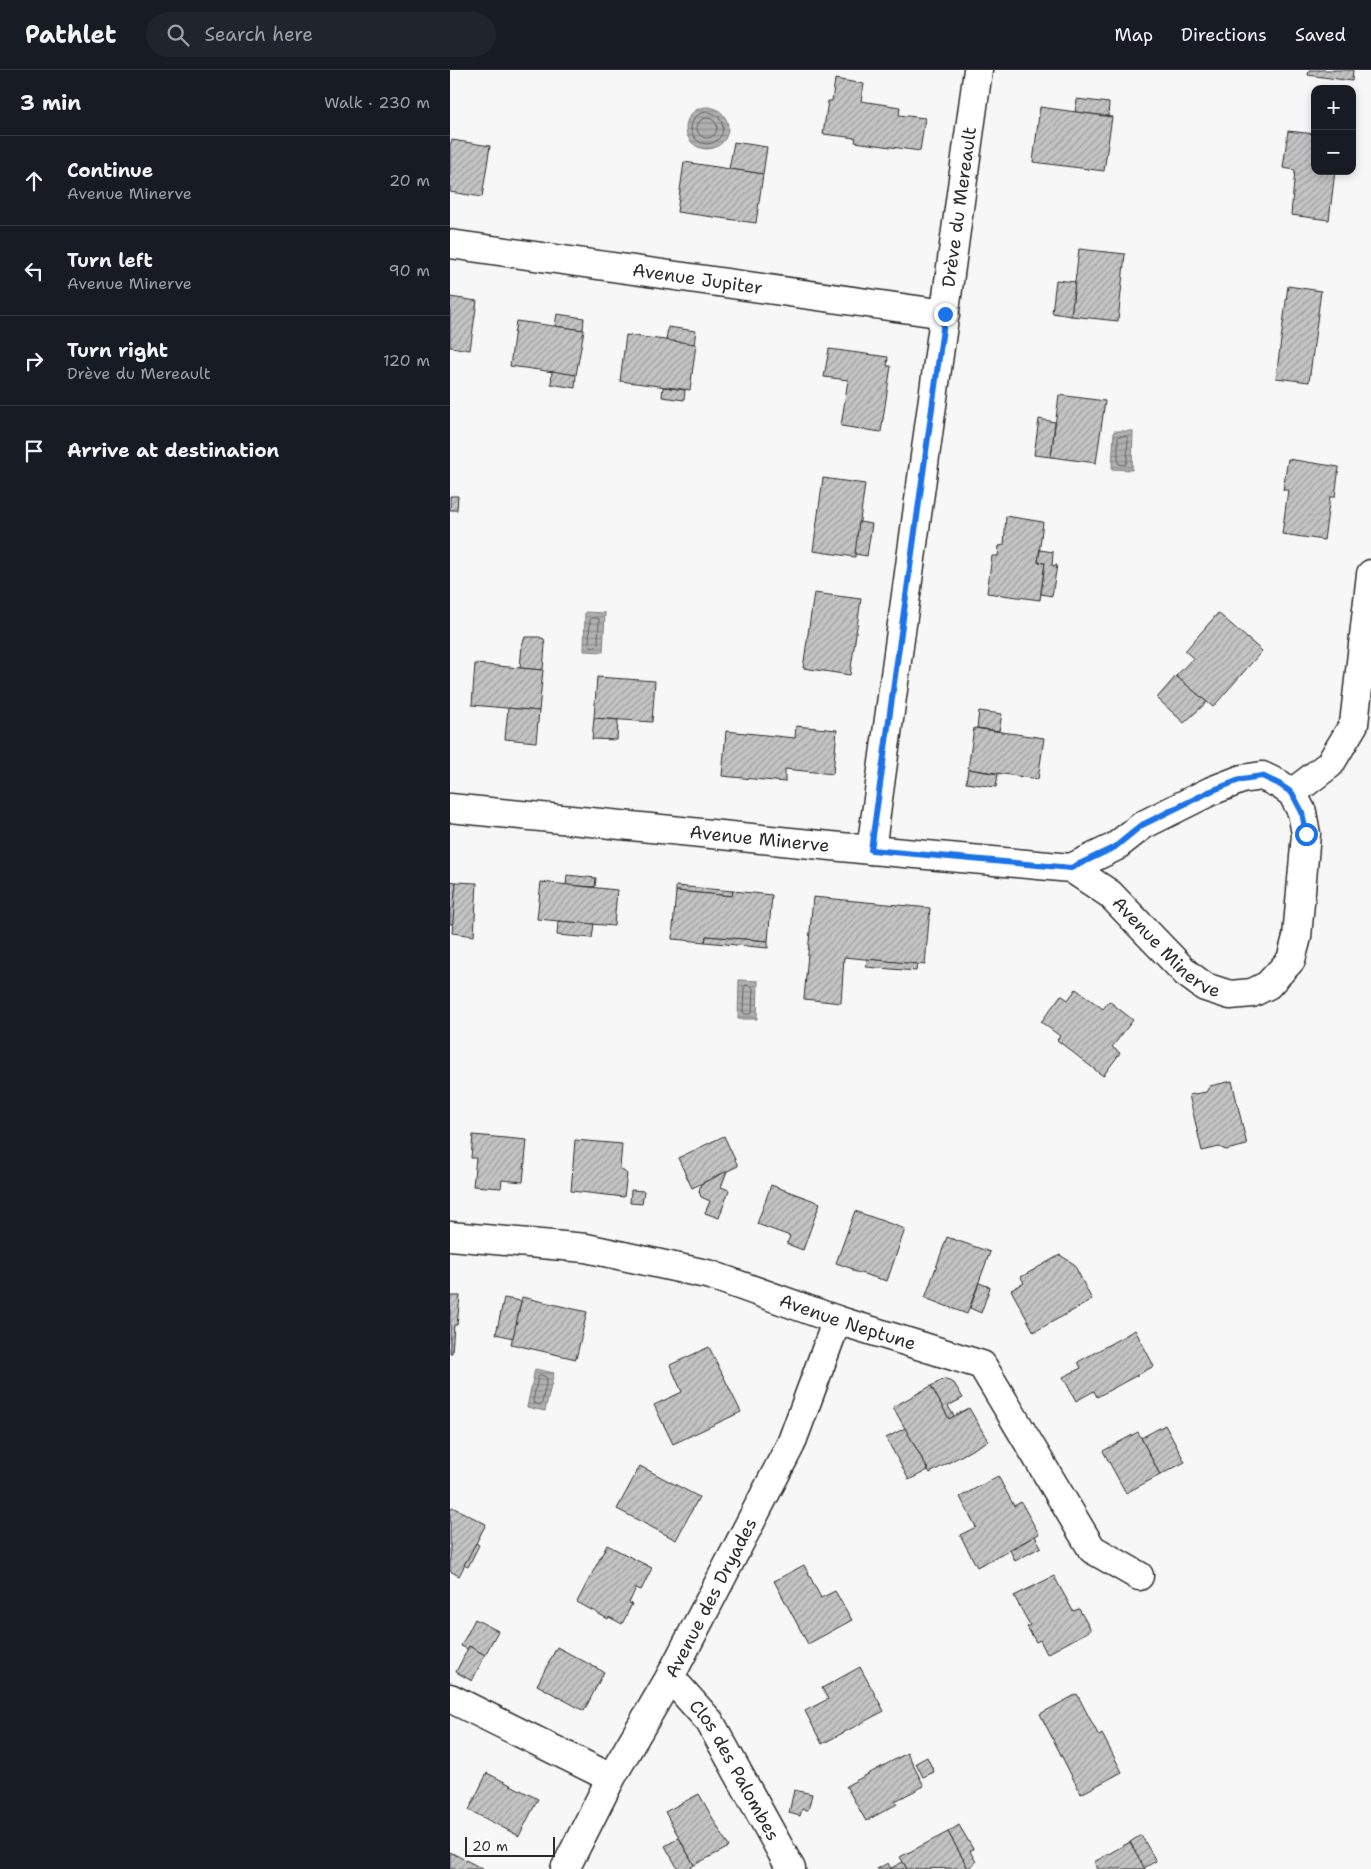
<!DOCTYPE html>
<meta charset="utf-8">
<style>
:root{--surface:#171b24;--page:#20242c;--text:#f1f3f6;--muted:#9ea1a6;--line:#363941}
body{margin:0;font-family:"Shantell Sans",sans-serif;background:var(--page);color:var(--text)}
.controls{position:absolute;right:15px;top:15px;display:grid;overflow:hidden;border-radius:10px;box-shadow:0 2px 8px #0003}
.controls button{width:45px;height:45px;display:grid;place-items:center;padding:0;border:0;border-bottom:1px solid var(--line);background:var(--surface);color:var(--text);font:25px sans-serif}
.scale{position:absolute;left:15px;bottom:12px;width:90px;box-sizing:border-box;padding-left:5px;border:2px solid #2b2b2b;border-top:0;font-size:14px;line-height:18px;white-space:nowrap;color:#2b2b2b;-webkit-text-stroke:4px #fff;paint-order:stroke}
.stop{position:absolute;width:15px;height:15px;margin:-11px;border:4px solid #1a73e8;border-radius:50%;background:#fff}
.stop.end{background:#1a73e8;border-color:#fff;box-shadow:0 1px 5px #0008}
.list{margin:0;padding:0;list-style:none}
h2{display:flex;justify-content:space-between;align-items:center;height:65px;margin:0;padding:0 20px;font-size:21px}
h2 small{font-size:16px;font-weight:400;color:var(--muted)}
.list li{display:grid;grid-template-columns:32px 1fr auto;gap:15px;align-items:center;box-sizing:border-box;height:90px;padding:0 20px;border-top:1px solid var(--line)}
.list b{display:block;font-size:19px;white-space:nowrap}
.list p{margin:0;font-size:16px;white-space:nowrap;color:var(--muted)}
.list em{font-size:16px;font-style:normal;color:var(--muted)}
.icon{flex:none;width:28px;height:28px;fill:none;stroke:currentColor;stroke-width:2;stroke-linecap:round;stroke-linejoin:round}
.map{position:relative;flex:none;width:921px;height:1799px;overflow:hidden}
header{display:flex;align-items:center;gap:30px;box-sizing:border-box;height:70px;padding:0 25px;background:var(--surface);border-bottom:1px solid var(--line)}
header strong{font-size:24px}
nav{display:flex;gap:28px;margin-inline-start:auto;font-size:18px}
.search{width:350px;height:45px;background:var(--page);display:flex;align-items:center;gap:12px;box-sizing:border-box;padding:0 18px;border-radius:28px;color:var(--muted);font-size:19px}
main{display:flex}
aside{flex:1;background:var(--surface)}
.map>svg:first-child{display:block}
.water{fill:url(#water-rules);stroke:#7b7b7b}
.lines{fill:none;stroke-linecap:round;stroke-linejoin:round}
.shore{stroke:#606060;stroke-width:1}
.building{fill:url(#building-hatch);stroke:#2b2b2b}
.minor-casing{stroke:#2b2b2b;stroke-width:31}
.minor{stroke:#fff;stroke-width:28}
.route{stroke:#1a73e8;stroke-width:6}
.labels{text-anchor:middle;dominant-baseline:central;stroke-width:4.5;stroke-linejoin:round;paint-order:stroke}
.street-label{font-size:18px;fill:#2b2b2b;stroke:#fff}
</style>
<header>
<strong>Pathlet</strong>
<div class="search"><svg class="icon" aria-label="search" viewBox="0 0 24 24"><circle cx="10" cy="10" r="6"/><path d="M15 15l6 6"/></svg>Search here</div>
<nav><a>Map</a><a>Directions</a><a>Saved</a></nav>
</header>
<main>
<aside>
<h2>3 min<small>Walk · 230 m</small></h2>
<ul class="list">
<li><svg class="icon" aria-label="ahead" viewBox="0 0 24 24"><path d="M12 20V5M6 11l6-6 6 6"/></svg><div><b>Continue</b><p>Avenue Minerve</p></div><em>20 m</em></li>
<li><svg class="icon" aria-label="left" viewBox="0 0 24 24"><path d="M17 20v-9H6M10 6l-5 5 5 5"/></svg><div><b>Turn left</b><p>Avenue Minerve</p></div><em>90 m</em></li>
<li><svg class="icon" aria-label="right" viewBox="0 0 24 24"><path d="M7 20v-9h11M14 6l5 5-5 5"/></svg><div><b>Turn right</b><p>Drève du Mereault</p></div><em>120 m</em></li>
<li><svg class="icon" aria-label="arrive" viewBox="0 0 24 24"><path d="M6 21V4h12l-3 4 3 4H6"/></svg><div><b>Arrive at destination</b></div></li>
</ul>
</aside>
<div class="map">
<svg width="921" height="1799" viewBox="0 0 921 1799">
<defs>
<pattern id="water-rules" width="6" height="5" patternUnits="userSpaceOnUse" patternTransform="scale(1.25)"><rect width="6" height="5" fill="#b0b0b0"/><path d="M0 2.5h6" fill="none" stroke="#8f8f8f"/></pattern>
<pattern id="building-hatch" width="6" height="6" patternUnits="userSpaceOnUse" patternTransform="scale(1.25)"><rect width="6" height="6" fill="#c4c4c4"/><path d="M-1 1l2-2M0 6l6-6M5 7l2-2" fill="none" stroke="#9f9f9f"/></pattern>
</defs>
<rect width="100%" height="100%" fill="#f7f7f7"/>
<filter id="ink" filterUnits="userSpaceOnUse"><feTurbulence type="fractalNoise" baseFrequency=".02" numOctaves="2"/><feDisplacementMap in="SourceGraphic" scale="10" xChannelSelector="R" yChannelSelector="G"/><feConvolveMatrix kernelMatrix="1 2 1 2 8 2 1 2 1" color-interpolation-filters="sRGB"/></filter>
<g filter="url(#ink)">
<!-- water -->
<g class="water">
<circle cx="257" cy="58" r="21"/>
<polygon points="664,361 683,361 682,400 662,399"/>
<polygon points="135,542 155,543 153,582 134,581"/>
<polygon points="289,910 308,911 307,949 288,949"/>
<polygon points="85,1299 104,1303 95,1341 77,1337"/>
</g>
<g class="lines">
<!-- shore -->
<g class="shore">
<circle cx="257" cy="58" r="16"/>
<circle cx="257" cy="58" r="10"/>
<polygon points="670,366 676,366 678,368 677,392 675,395 669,394 668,392 668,368"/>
<polygon points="142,548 148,548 149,550 148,574 146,577 141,576 139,574 140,550"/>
<polygon points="296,915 301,916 303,918 302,942 300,944 295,944 293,942 294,918"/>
<polygon points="91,1305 96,1307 97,1309 92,1333 90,1335 84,1333 83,1331 88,1307"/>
</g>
</g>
<!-- building -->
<g class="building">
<polygon points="859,0 903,0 902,11 858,5"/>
<polygon points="385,9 414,14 411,31 450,37 449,45 475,48 470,81 405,72 406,68 373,64 378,31 382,31"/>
<polygon points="627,29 659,33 658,46 625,42"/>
<polygon points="590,37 662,47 654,101 583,92"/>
<polygon points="838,61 865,64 865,101 885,101 879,150 841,145 845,100 833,98"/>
<polygon points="2,70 40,76 32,127 0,122 0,74"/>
<polygon points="284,72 317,77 313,104 279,99"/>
<polygon points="234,92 313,104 306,153 227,142"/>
<polygon points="629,179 675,184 668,251 621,246"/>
<polygon points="606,210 625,212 621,246 602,243"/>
<polygon points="838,216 871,221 859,312 826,308"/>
<polygon points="0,227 27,231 20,280 0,277"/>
<polygon points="107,244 134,248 133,260 105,256"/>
<polygon points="66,251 134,260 126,305 60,296"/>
<polygon points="218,257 246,261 244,274 216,271"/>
<polygon points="176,265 246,274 240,320 170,311"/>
<polygon points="379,279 438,287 437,296 441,296 431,362 391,356 398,310 374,307"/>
<polygon points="102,301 126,305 125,318 101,314"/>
<polygon points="213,317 235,320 234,330 212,327"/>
<polygon points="609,325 655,331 646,393 601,387"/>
<polygon points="589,349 605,352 601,387 584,385"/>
<polygon points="838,389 889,397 885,427 880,427 874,470 832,464 838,420 833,420"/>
<polygon points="373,408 415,414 405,487 363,481"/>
<polygon points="0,426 8,426 7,440 0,440"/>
<polygon points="556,446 593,452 588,492 595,493 590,530 537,523 542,486 548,486 549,476 554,475"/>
<polygon points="409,452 422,454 417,486 405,484"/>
<polygon points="590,480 603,482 602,496 607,495 602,526 591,524 595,493 588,492"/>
<polygon points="364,523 411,529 400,605 353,598"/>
<polygon points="768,543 812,581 763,637 726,606 743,588 735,581"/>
<polygon points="75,567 89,567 94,569 95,575 93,600 70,598 72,575"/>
<polygon points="25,594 93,600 89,641 22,635"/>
<polygon points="726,606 757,632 734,653 707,628"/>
<polygon points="147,607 205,611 202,652 144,648"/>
<polygon points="58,638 89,641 86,672 55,669"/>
<polygon points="529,641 552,644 549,661 527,658"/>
<polygon points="144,648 168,650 167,670 142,669"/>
<polygon points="346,656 387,660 383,704 335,699 335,712 272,706 276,661 345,668"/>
<polygon points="524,658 594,668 588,709 518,699"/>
<polygon points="518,699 548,704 546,717 516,713"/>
<polygon points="117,805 146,808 145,817 116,815"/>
<polygon points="0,811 6,812 3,854 0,854"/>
<polygon points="6,812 27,813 24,866 2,863"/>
<polygon points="91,812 167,820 164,856 87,849"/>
<polygon points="226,816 283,821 282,826 226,821"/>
<polygon points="226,821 282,826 283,821 322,825 318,871 256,866 255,872 222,869"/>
<polygon points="363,827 480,838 475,895 394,887 391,933 354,929"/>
<polygon points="108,851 144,854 142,868 107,865"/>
<polygon points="256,866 318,871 318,878 255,872"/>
<polygon points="417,889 467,894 466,901 416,897"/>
<polygon points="626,919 653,939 659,931 683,950 662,977 670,983 653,1006 607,970 610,966 591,952 611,925 618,930"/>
<polygon points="782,1011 797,1075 776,1080 769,1077 752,1081 739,1025 756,1022 760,1016"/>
<polygon points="23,1065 77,1070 73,1112 52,1110 51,1118 23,1116 26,1088 21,1088"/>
<polygon points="274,1066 288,1096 242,1118 228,1088"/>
<polygon points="125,1070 172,1074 170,1098 177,1104 174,1127 121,1121"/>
<polygon points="277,1101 271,1117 279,1120 269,1148 255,1143 260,1131 251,1127 249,1121 251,1114"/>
<polygon points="321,1115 370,1133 353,1180 337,1174 340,1166 307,1154"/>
<polygon points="181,1120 194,1121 192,1134 180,1133"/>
<polygon points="405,1141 455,1159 437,1211 403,1201 403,1199 386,1193"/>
<polygon points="497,1167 540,1182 517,1244 475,1228"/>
<polygon points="610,1185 624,1194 642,1230 584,1262 561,1220 574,1213 571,1207"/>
<polygon points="529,1213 540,1217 531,1243 520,1238"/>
<polygon points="0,1226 10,1226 7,1255 4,1255 2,1283 0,1283"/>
<polygon points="72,1227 137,1242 126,1289 61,1274"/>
<polygon points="54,1228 71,1231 63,1268 46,1264"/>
<polygon points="685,1260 704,1296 647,1327 644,1321 626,1331 613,1307 631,1298 628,1292"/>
<polygon points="259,1277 291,1342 223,1374 204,1335 232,1322 220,1295"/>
<polygon points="494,1309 504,1313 513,1328 498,1336 504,1346 499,1349 481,1316"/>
<polygon points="481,1316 499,1349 519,1338 538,1371 480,1403 443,1337"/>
<polygon points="715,1355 735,1392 710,1405 691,1368"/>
<polygon points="455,1358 478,1400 459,1410 436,1368"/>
<polygon points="688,1362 710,1405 676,1423 653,1381"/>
<polygon points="190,1396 249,1427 226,1470 167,1439"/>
<polygon points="548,1406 564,1436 571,1432 589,1464 527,1497 510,1465 526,1457 510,1427"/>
<polygon points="2,1437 36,1454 9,1506 0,1501 0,1441"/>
<polygon points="585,1466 591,1477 565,1491 560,1480"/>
<polygon points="26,1473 29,1475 18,1497 14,1495"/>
<polygon points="157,1475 202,1498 191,1520 186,1518 179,1533 182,1534 172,1554 159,1547 158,1549 127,1532"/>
<polygon points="354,1495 371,1528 385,1521 402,1550 358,1574 324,1511"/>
<polygon points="604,1506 623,1541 629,1539 641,1560 597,1584 590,1570 586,1572 577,1557 580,1555 564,1526"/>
<polygon points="25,1549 48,1561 35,1585 19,1576 18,1579 11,1576"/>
<polygon points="19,1576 35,1585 22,1611 6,1602"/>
<polygon points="107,1577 154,1602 134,1641 87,1615"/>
<polygon points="410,1597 434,1641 372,1674 355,1641 378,1629 372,1618"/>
<polygon points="627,1624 649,1666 652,1664 672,1702 631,1724 590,1644"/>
<polygon points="457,1683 474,1716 445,1731 447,1734 416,1751 396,1716"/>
<polygon points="477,1687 484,1702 473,1707 466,1693"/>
<polygon points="37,1703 88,1729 69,1766 19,1740"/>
<polygon points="344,1720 362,1724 358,1740 352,1739 350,1746 339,1743"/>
<polygon points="249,1724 279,1777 244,1795 215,1742"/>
<polygon points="509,1755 523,1779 520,1781 526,1792 518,1798 498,1762"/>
<polygon points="498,1762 518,1798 457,1799 450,1787"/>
<polygon points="691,1765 706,1791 694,1798 680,1772"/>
<polygon points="229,1768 244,1795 238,1799 228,1799 215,1776"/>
<polygon points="680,1772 695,1799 648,1799 644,1792"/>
<polygon points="0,1782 33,1799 0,1799"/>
<polygon points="453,1792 457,1799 441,1799 441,1798"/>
<polygon points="438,1793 441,1799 427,1799"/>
</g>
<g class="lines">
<defs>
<g id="minor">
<path id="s1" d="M0,174L495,244"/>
<polyline points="842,723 880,694 904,654 921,504"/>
<path id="s2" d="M0,738L421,780L621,798L660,824L736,903L755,917L780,925L802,923L818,915L841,890L847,867L856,764L852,742L842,723L829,714L812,706L792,709L761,721L693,755L665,777L621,798"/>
<path id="s3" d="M421,780L528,0"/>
<path id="s4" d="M0,1166L136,1178L261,1205L387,1250L532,1295L642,1479L689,1506"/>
<path id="s5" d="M220,1607L260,1652L341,1799"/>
<polyline points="0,1628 161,1708"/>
<path id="s6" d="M115,1799L161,1708L220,1607L341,1374L387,1250"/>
</g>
</defs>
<!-- minor casing -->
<use href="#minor" class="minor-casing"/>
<!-- minor -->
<use href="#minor" class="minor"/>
</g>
</g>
<g class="lines" filter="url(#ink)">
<!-- route -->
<polyline class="route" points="495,244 421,780 621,798 665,777 692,755 761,721 792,709 812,706 829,714 842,723 852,742 856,764"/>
</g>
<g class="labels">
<!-- street labels -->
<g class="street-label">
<text stroke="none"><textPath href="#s3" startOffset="649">Drève du Mereault</textPath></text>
<text stroke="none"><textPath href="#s1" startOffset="250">Avenue Jupiter</textPath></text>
<text stroke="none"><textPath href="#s2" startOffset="311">Avenue Minerve</textPath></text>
<text stroke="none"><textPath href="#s2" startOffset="749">Avenue Minerve</textPath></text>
<text stroke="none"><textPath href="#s4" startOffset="409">Avenue Neptune</textPath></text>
<text stroke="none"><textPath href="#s6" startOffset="308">Avenue des Dryades</textPath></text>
<text stroke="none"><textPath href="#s5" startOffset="114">Clos des Palombes</textPath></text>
</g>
</g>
</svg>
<div class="controls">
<button>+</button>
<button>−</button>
</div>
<div class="scale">20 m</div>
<div class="stop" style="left:856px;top:764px"></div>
<div class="stop end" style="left:495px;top:244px"></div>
</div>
</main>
